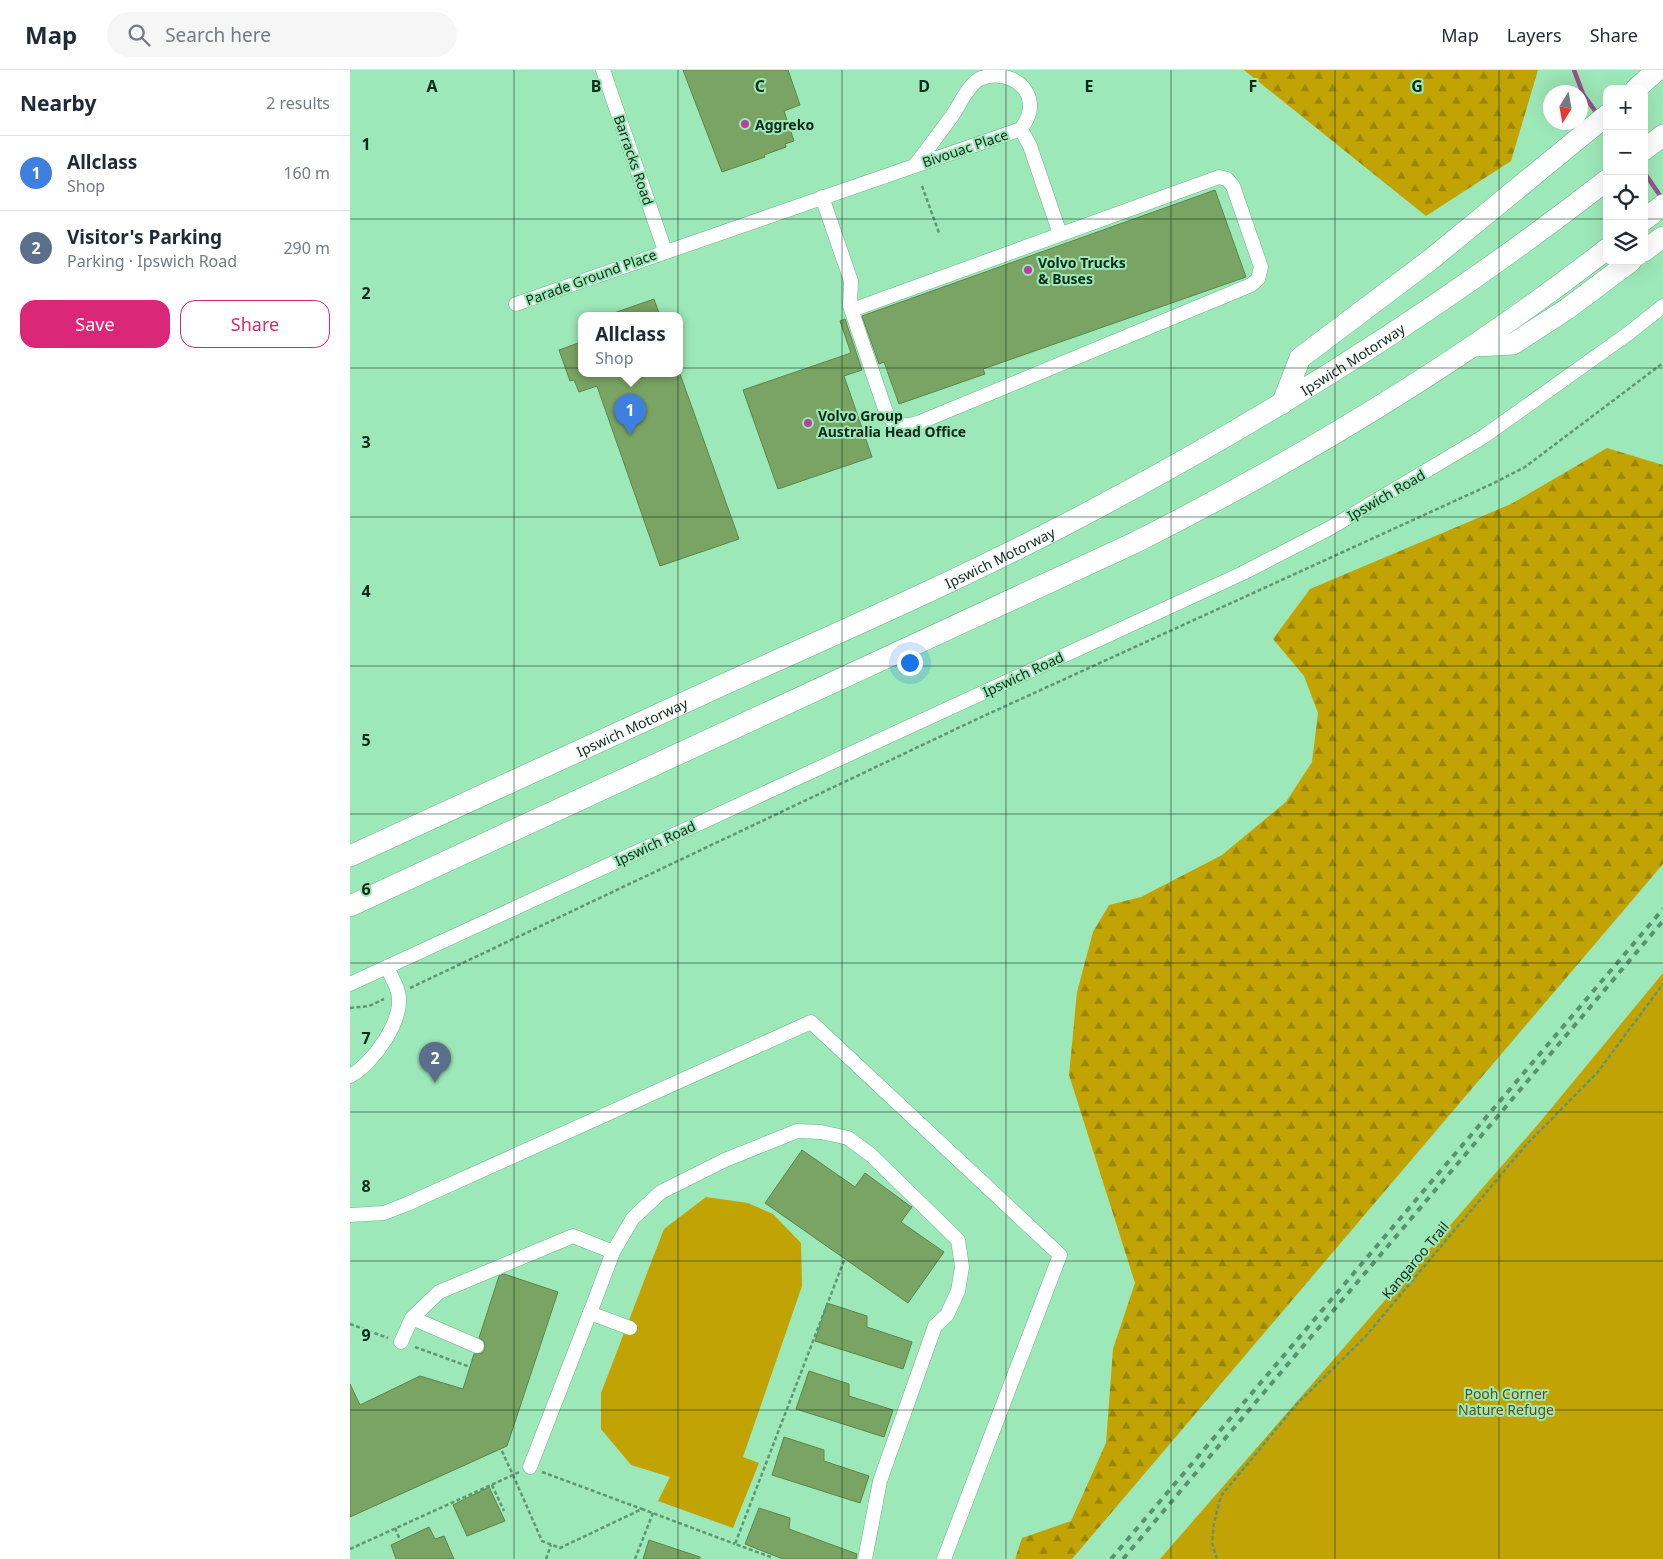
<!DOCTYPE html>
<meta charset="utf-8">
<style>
:root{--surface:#fff;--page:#f6f6f7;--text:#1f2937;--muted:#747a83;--line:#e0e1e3;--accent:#db2777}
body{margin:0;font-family:"Noto Sans",sans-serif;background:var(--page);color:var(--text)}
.controls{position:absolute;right:15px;top:15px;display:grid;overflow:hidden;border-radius:10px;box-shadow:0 5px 20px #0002}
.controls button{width:45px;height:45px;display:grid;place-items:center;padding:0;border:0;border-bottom:1px solid var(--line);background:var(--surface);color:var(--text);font:25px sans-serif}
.compass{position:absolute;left:1193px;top:15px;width:45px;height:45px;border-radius:50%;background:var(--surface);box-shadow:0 5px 20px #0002;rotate:191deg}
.you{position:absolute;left:559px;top:592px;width:18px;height:18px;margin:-12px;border:4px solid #fff;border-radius:50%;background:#1a73e8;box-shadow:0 0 0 8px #1a73e833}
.badge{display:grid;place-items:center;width:32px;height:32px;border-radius:50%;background:var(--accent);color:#fff;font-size:16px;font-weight:700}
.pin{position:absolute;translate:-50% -41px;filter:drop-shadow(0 1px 2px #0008)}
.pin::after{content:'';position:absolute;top:26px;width:18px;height:15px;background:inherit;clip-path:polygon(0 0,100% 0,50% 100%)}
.popup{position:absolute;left:228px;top:242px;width:105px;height:65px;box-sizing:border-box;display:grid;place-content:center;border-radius:10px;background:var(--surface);filter:drop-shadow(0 1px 4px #0005);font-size:16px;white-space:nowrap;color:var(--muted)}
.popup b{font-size:19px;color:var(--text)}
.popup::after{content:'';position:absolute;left:50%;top:100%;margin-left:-10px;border:10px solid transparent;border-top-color:var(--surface)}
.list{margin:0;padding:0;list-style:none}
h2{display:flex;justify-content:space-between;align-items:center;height:65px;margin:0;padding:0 20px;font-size:21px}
h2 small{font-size:16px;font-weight:400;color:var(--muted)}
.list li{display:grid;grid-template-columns:32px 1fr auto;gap:15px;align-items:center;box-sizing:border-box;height:75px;padding:0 20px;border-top:1px solid var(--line)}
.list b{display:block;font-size:19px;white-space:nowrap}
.list p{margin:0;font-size:16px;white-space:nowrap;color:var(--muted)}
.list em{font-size:16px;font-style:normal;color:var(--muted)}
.actions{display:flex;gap:10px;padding:15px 20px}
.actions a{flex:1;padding:11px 0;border:1px solid var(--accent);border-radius:15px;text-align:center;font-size:18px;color:var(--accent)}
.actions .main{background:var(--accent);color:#fff}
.icon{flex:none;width:28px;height:28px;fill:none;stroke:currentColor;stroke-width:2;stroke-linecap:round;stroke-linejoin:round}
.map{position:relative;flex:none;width:1313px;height:1489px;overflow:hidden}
header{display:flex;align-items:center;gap:30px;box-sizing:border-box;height:70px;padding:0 25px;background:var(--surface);border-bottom:1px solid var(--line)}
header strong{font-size:24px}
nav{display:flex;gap:28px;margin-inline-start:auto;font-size:18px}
.search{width:350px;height:45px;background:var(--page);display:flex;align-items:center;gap:12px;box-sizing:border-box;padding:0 18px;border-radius:28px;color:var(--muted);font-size:19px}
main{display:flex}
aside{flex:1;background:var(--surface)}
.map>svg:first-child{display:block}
.forest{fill:url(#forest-firs)}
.green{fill:#c1a304}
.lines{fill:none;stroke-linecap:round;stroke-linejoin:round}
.stream{stroke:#96548b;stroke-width:4.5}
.building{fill:#7aa464;stroke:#5c8547}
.minor-casing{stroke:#6ab386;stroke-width:15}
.highway-casing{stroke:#6ab386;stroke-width:22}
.path{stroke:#5e9673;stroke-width:2.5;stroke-dasharray:4 2.5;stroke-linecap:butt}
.minor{stroke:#fff;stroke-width:14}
.highway{stroke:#fff;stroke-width:21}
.rail{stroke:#5a916e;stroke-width:4;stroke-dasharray:6 6;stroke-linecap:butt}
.grid{fill:none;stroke:#0b2b19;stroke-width:1;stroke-opacity:0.55}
.poi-dot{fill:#b3439f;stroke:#9de8b8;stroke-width:2}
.labels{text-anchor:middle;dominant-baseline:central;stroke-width:4;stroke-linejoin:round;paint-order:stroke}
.poi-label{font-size:14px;font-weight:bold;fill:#0b2b19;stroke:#9de8b8;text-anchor:start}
.street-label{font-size:14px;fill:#0b2b19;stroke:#9de8b8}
.park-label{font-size:14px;fill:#5c4e10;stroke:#9de8b8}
.grid-label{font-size:16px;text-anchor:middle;font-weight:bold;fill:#0b2b19;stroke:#9de8b8;stroke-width:4;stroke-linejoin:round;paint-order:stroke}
</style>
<header>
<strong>Map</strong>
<div class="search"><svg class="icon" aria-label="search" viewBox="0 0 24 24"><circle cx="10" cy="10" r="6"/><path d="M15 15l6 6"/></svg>Search here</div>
<nav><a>Map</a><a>Layers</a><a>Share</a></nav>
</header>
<main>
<aside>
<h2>Nearby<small>2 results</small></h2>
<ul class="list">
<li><span class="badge" style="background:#3f7fe0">1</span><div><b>Allclass</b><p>Shop</p></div><em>160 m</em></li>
<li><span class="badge" style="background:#5c6f8a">2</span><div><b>Visitor's Parking</b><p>Parking · Ipswich Road</p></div><em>290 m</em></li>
</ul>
<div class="actions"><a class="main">Save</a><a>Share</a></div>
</aside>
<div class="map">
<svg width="1313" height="1489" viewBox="0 0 1313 1489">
<defs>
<pattern id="forest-firs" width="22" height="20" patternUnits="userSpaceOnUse" patternTransform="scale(1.25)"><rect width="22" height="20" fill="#c1a304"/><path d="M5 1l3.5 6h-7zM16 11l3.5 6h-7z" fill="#9b8505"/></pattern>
</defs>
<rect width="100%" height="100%" fill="#9de8b8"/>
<!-- forest -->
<g class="forest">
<polygon points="894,0 1188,0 1161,91 1076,146"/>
<polygon points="1257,378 1313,395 1313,794 722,1489 665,1489 672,1468 721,1451 756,1373 763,1279 785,1213 719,1005 727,922 743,862 759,835 791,827 872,785 936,732 962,692 968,643 954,606 923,569 960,519 1161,434"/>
</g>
<!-- green -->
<g class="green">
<polygon points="1313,903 1313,1489 810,1489 1190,1052"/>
<polygon points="356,1127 398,1133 423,1144 451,1173 452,1216 393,1387 409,1393 383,1458 308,1431 320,1407 281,1395 251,1359 251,1323 314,1159"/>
</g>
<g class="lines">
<!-- stream -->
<g class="stream">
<polyline points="1224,0 1233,24 1248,45"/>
<polyline points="1294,102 1313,130"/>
</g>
</g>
<!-- building -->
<g class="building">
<polygon points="333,0 438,0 450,35 434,41 444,71 435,74 436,77 414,85 415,87 372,102"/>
<polygon points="865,120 896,207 633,299 635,304 549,334 534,292 529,294 512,246"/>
<polygon points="304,229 310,246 262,246 261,244"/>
<polygon points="495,249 512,300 494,306 522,387 428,419 393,320 501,283 490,251"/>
<polygon points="231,272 231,304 330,304 389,469 310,496 247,316 229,322 224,310 220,311 209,280"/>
<polygon points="452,1080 505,1117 515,1103 560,1136 562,1137 551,1152 594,1182 558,1233 415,1133"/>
<polygon points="154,1204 208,1222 157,1376 0,1447 0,1314 10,1335 70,1306 113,1319 124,1284 132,1283 135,1279 134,1271 129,1268 149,1206"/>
<polygon points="477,1233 517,1246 517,1257 562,1272 553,1299 465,1271"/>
<polygon points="459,1301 499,1314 499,1326 543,1340 534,1367 446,1339"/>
<polygon points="434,1367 474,1380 474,1391 519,1406 510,1433 422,1405"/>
<polygon points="139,1417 155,1451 117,1466 103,1435"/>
<polygon points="409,1438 440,1448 439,1459 507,1484 506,1489 433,1489 395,1474"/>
<polygon points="79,1457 85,1469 94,1466 104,1489 46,1489 41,1475"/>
<polygon points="299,1470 350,1487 350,1489 293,1489"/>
</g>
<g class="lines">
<defs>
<g id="minor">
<polyline points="253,0 315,181"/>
<polyline points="671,59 680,76 710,164"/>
<path d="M472,127L501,211L500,236L536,342C542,355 556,357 568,353L901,215L908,209L911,197L883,116L877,109L869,107L502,240"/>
<path d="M166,234L671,59C676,52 681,44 680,34C678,10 650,0 629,9C617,17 610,34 602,46C590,62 578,79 565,95"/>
<polyline points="0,914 893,503 980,458 1133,367 1279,263 1313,236"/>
<path d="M0,1006C23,994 55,949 48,922C46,913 40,905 37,897"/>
<polyline points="0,1145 34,1143 57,1134 461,952 710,1185 594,1489"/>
<polyline points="62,1248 127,1276"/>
<polyline points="280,1258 240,1243 263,1182 283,1148 311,1122 375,1090 447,1061 471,1062 498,1068 521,1085 608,1170 612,1197 608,1221 597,1245 585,1256 530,1411 515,1489"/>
<polyline points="51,1272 62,1248 89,1222 223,1166 263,1182"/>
<polyline points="180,1397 241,1240"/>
</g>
<g id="highway">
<polyline points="1286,19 1307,0"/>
<polyline points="1294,80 1313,65"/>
<polyline points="1294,150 1313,135"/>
<polyline points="1294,181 1313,167"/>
<polyline points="1125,276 1163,274 1217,239 1281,191"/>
<polyline points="932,334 950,288 1080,190 1257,45"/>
<path id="s1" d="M0,786C126,728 253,670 379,612C506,555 634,499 756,433C932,339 1099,233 1257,110"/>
<path d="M0,836L784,473C951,389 1109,294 1257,179"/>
</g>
</defs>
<!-- minor casing -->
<use href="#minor" class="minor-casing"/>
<!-- highway casing -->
<use href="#highway" class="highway-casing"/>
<!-- path -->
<g class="path">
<polyline points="572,116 589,163"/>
<polyline points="60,918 625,650 1144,413 1175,397 1313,293"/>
<polyline points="0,938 19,936 34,929"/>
<polyline points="0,1254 38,1268"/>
<polyline points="65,1277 120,1297"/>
<polyline points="169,1402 163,1405 192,1471 210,1478 292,1439 385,1474"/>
<polyline points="192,1402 292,1439"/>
<polyline points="142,1415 154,1441"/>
<polyline points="45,1458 50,1470"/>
<polyline points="0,1479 163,1405 151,1379"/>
<polyline points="421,1487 385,1474 495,1188"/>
<polyline points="196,1489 201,1475"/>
<polyline points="285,1489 303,1443"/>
<polyline points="867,1489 862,1473 864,1453 871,1426 946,1335 1015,1267 1176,1075 1247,1003 1313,914"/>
</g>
<!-- minor -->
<use href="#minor" class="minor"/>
<!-- highway -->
<use href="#highway" class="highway"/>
<!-- rail -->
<g class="rail">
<polyline points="761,1489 1313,839"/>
<polyline points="773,1489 1313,851"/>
</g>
</g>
<!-- grid -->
<path class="grid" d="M164,0V1489M328,0V1489M492,0V1489M656,0V1489M821,0V1489M985,0V1489M1149,0V1489M0,149H1257M1294,149H1313M0,298H1313M0,447H1313M0,596H1313M0,744H1313M0,893H1313M0,1042H1313M0,1191H1313M0,1340H1313"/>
<!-- markers -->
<g class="poi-dot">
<circle cx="395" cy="54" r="5"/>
<circle cx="678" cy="200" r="5"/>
<circle cx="458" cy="353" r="5"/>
</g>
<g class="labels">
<!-- poi labels -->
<g class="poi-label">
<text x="405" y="54">Aggreko</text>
<text x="688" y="192">Volvo Trucks<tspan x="688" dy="16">&amp; Buses</tspan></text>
<text x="468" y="345">Volvo Group<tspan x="468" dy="16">Australia Head Office</tspan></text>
</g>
<!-- street labels -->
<g class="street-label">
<text transform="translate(615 78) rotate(-19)">Bivouac Place</text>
<text transform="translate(284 90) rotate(71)">Barracks Road</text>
<text transform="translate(241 207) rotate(-20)">Parade Ground Place</text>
<text stroke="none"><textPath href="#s1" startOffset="1120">Ipswich Motorway</textPath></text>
<text transform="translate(1036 425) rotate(-30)">Ipswich Road</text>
<text stroke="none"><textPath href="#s1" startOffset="715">Ipswich Motorway</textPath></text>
<text transform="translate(673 604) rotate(-25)">Ipswich Road</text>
<text stroke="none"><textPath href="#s1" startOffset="310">Ipswich Motorway</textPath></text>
<text transform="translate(305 773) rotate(-25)">Ipswich Road</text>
<text transform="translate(1065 1190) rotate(-50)">Kangaroo Trail</text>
</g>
<!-- park labels -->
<g class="park-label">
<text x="1156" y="1323">Pooh Corner<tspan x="1156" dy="16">Nature Refuge</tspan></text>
</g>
</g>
<g class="grid-label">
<text x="82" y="22">A</text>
<text x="246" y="22">B</text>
<text x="410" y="22">C</text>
<text x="574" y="22">D</text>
<text x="739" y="22">E</text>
<text x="903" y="22">F</text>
<text x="1067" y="22">G</text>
<text x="16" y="80">1</text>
<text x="16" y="229">2</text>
<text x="16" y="378">3</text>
<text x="16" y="527">4</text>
<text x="16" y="676">5</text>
<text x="16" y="825">6</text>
<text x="16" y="974">7</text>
<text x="16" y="1122">8</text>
<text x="16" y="1271">9</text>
</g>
</svg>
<div class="controls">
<button>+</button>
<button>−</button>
<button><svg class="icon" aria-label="locate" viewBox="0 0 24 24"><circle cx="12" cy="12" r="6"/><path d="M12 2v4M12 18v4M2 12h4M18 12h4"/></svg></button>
<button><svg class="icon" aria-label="layers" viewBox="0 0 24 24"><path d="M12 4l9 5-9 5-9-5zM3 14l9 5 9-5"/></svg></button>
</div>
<svg class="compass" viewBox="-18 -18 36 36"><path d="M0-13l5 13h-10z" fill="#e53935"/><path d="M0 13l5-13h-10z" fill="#747a83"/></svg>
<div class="you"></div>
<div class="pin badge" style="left:280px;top:365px;background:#3f7fe0">1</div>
<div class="popup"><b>Allclass</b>Shop</div>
<div class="pin badge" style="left:85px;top:1013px;background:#5c6f8a">2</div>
</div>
</main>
